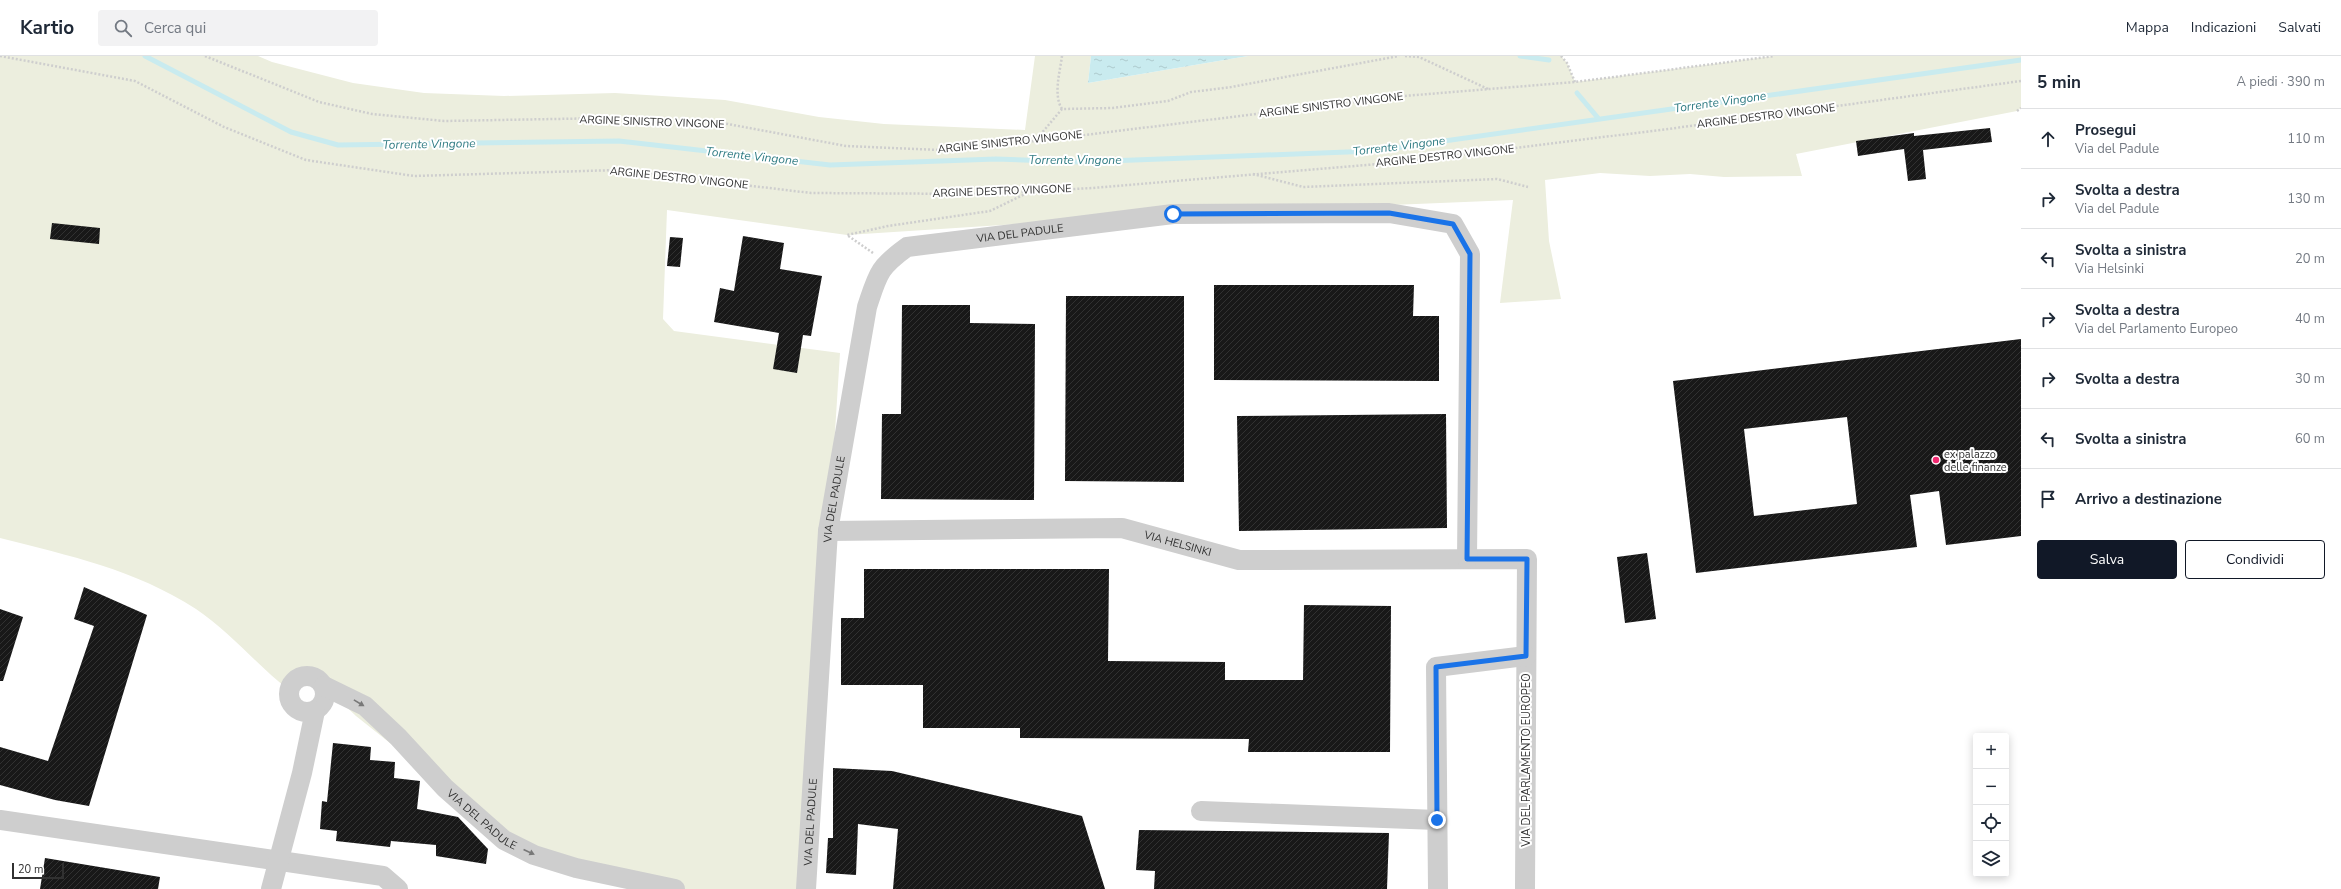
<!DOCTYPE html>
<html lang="it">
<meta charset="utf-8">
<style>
:root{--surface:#fff;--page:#f2f2f3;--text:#1f2937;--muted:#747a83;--line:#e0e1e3;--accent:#111827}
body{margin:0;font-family:"Nunito Sans",sans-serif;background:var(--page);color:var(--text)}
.controls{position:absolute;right:12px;bottom:12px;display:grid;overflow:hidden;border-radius:4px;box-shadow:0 2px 10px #0003}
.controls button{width:36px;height:36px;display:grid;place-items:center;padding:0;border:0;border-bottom:1px solid var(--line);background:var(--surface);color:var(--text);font:20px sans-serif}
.scale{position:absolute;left:12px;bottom:10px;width:52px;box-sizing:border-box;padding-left:4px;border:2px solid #313131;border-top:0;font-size:11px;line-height:14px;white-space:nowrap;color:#313131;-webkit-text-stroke:3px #fff;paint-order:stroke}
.stop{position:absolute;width:12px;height:12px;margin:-9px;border:3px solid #1a73e8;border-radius:50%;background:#fff}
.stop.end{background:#1a73e8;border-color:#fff;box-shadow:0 1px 4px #0008}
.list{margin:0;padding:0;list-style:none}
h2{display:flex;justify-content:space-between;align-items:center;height:52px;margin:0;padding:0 16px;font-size:17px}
h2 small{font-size:13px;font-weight:400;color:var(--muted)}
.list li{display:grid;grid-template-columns:26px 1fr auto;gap:12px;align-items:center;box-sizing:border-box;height:60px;padding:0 16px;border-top:1px solid var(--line)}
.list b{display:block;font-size:15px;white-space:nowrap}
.list p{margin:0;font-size:13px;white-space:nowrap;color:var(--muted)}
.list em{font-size:13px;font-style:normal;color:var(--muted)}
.actions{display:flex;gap:8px;padding:12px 16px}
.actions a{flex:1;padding:9px 0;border:1px solid var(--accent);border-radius:4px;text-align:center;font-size:14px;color:var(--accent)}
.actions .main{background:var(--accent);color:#fff}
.icon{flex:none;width:22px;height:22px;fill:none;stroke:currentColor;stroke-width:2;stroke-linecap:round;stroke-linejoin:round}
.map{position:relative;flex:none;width:2021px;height:833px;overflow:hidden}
header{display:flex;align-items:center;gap:24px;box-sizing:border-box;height:56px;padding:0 20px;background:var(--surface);border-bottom:1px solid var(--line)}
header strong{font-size:19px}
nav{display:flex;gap:22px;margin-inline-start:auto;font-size:14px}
.search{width:280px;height:36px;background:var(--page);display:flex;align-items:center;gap:10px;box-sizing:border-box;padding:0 14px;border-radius:4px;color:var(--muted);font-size:15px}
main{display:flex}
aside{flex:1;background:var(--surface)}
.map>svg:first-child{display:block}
.grass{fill:#eceede}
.water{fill:url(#water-ripples)}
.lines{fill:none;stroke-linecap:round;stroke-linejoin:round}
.stream{stroke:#c9ebef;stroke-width:5}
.building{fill:url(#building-hatch);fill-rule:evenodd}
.path{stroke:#cecece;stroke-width:2.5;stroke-dasharray:2 2;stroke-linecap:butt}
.minor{stroke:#cecece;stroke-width:20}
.oneway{fill:#787878}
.route{stroke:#1a73e8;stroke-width:5}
.poi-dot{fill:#f22971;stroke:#fff;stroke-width:1.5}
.labels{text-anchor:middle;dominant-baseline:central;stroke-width:4;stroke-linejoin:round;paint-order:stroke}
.street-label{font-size:11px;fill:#313131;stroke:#fff}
.poi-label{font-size:11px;fill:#313131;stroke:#fff;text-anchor:start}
.water-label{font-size:12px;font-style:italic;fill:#327d85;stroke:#fff}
</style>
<header>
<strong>Kartio</strong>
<div class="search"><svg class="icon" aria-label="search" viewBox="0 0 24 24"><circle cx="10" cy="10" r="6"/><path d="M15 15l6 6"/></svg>Cerca qui</div>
<nav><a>Mappa</a><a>Indicazioni</a><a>Salvati</a></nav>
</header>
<main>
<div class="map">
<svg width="2021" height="833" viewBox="0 0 2021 833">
<defs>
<pattern id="water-ripples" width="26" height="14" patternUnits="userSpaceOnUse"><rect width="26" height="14" fill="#c9ebef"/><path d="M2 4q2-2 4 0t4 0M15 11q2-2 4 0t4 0" fill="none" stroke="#adcacd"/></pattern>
<pattern id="building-hatch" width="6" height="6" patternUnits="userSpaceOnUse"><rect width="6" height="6" fill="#181818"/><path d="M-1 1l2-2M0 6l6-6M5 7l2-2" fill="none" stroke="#313131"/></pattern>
</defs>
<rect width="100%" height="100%" fill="#fff"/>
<!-- grass -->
<path class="grass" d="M0,0H258L272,6L353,27L424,37L504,40L615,37L725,44L819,61L884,68L1025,74L1035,0H1091L1088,27L1248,0H1561L1567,7L1575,26L1774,0H2021V52L2017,55L1796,98L1802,120L1724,121L1690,118L1650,120L1600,117L1545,124L1549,185L1561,243L1500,247L1513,144L1173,158L847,179L667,154L663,263L674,275L840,297L806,833H675L534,799L395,691L356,660L317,623C305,617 294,623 290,635C257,609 230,576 196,553C134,513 70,500 0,482Z"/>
<!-- water -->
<polygon class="water" points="1091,0 1248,0 1088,27"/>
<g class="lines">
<!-- stream -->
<g class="stream">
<polyline points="145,0 291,76 338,89 619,85 830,109 996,103 1082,106 1373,95 2021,4"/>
<polyline points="1520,0 1549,4"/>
<polyline points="1577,37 1598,62"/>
</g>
</g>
<!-- building -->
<g class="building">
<polygon points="1990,72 1992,86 1923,94 1926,123 1908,125 1904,93 1858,100 1856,85 1914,77 1914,80"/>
<polygon points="52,167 100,172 99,188 50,183"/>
<polygon points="743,180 784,187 780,213 822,220 811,280 803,279 797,317 773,313 779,277 714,266 720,232 734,235"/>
<polygon points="670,181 683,182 680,211 667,210"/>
<polygon points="1214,229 1414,229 1413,260 1439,260 1439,325 1214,324"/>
<polygon points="1066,240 1184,240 1184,426 1065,425"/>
<polygon points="902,249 970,249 970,267 1035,268 1034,444 881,443 882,358 901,358"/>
<path d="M2021,283V480L1946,489L1939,435L1910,439L1917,491L1696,517L1673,325ZM1847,361L1857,448L1754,460L1744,373Z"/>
<polygon points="1446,358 1447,472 1239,475 1237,360"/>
<polygon points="1647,497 1656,563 1625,567 1617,501"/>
<polygon points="864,513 1109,513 1108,605 1225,606 1225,624 1303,624 1304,549 1391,550 1390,696 1248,696 1249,683 1020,682 1020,672 923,672 923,629 841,629 841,562 864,562"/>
<polygon points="84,531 147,559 89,750 55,744 0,729 0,691 48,705 94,570 74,563"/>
<polygon points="0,553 23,561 3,625 0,625"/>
<polygon points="333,687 371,691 370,704 395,706 394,722 420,725 417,753 458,761 488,793 486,808 436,800 436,789 391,785 390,791 336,785 337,775 320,773 322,745 327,746"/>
<polygon points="833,712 892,715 1082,760 1105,833 893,833 898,773 858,768 856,819 826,817 828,782 833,782"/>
<polygon points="1139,774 1389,777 1387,833 1154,833 1155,815 1136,814"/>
<polygon points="45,802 160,821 158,833 40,833"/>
</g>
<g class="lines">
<!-- path -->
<g class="path">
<polyline points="0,0 135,25 224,71 306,104 414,120 618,114 811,137 985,138 1092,132 1402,106 1668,73 2021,25"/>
<polyline points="205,0 319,46 372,58 444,65 610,62 717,66 846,90 939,94 1035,85 1404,40 1575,26 1774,0"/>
<path d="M1062,0C1060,16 1053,39 1062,53"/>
<polyline points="1405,0 1419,1 1488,33"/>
<polyline points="1561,0 1567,7 1575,26"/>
<polyline points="2017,55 2021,52"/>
<polyline points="1035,85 1062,53 1113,52 1168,45 1191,36 1231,31 1399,0"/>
<polyline points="1253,118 1303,131 1497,123 1528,131"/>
<polyline points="873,197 847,179 888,170 990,155 1029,136"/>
</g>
<!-- minor -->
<g class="minor">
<path id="s1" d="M828,475L1122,472L1239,504L1527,503L1525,833"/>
<circle cx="307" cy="638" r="18"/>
<path id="s2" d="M324,630L365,650L398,681L445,732L504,784L534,799L576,812L675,833"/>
<polyline points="1201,755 1437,764"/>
<polyline points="0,764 383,820 398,833"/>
<polyline points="271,833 302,717 315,655"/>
<path id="s3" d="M806,833L828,475L867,251C878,218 878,212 907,191L1173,158L1389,157L1453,168L1470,198L1467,503"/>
<polyline points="1438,833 1436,611 1526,600"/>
</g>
</g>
<!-- one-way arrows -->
<defs><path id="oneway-solid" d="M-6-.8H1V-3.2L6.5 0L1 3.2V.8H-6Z"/></defs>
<g class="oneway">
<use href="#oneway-solid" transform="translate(359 647) rotate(31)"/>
<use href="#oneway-solid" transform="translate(529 796) rotate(25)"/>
</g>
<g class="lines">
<!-- route -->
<polyline class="route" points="1173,158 1389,157 1453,168 1470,198 1467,503 1527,503 1526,600 1436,611 1437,764"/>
</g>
<!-- markers -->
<circle class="poi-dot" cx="1936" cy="404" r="4"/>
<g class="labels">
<!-- street labels -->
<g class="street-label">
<text transform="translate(1331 49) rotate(-7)">ARGINE SINISTRO VINGONE</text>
<text transform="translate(1766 60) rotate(-7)">ARGINE DESTRO VINGONE</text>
<text transform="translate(652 66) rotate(2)">ARGINE SINISTRO VINGONE</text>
<text transform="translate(1010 86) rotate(-6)">ARGINE SINISTRO VINGONE</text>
<text transform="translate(1445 100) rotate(-6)">ARGINE DESTRO VINGONE</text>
<text transform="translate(679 122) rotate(6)">ARGINE DESTRO VINGONE</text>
<text transform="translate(1002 135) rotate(-2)">ARGINE DESTRO VINGONE</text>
<text stroke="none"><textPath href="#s3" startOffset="774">VIA DEL PADULE</textPath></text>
<text stroke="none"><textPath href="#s3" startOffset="391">VIA DEL PADULE</textPath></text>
<text stroke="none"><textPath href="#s1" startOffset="352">VIA HELSINKI</textPath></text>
<text transform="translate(1526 704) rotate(-90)">VIA DEL PARLAMENTO EUROPEO</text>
<text stroke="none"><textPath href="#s2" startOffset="209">VIA DEL PADULE</textPath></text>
<text stroke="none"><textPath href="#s3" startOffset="67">VIA DEL PADULE</textPath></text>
</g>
<!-- poi labels -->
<g class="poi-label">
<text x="1944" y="398">ex palazzo<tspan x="1944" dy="13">delle finanze</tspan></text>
</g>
<!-- water labels -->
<g class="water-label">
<text transform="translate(1720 46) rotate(-8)">Torrente Vingone</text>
<text transform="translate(429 88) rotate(-1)">Torrente Vingone</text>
<text transform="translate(1399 90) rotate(-7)">Torrente Vingone</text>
<text transform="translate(752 100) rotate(6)">Torrente Vingone</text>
<text x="1075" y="104">Torrente Vingone</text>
</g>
</g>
</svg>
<div class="controls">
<button>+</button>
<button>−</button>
<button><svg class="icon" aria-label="locate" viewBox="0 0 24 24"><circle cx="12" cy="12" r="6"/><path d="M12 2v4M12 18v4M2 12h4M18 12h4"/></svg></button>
<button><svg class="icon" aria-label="layers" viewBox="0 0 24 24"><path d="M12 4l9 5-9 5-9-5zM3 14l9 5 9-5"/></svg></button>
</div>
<div class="scale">20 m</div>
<div class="stop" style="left:1173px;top:158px"></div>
<div class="stop end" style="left:1437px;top:764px"></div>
</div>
<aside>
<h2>5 min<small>A piedi · 390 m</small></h2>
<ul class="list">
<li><svg class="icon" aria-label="ahead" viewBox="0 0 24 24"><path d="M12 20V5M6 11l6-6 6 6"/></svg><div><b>Prosegui</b><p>Via del Padule</p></div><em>110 m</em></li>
<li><svg class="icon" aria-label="right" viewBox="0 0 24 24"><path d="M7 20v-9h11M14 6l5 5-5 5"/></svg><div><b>Svolta a destra</b><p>Via del Padule</p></div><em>130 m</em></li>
<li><svg class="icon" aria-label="left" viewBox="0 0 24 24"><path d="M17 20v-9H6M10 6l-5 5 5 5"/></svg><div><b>Svolta a sinistra</b><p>Via Helsinki</p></div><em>20 m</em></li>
<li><svg class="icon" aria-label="right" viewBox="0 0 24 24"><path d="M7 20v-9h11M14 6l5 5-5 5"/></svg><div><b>Svolta a destra</b><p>Via del Parlamento Europeo</p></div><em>40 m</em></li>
<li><svg class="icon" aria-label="right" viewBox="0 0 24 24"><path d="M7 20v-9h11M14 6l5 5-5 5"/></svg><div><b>Svolta a destra</b></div><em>30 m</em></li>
<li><svg class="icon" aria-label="left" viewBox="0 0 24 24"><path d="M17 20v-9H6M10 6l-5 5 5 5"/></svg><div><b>Svolta a sinistra</b></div><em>60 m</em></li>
<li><svg class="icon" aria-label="arrive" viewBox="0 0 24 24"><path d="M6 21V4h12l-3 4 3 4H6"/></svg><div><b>Arrivo a destinazione</b></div></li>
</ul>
<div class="actions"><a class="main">Salva</a><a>Condividi</a></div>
</aside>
</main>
